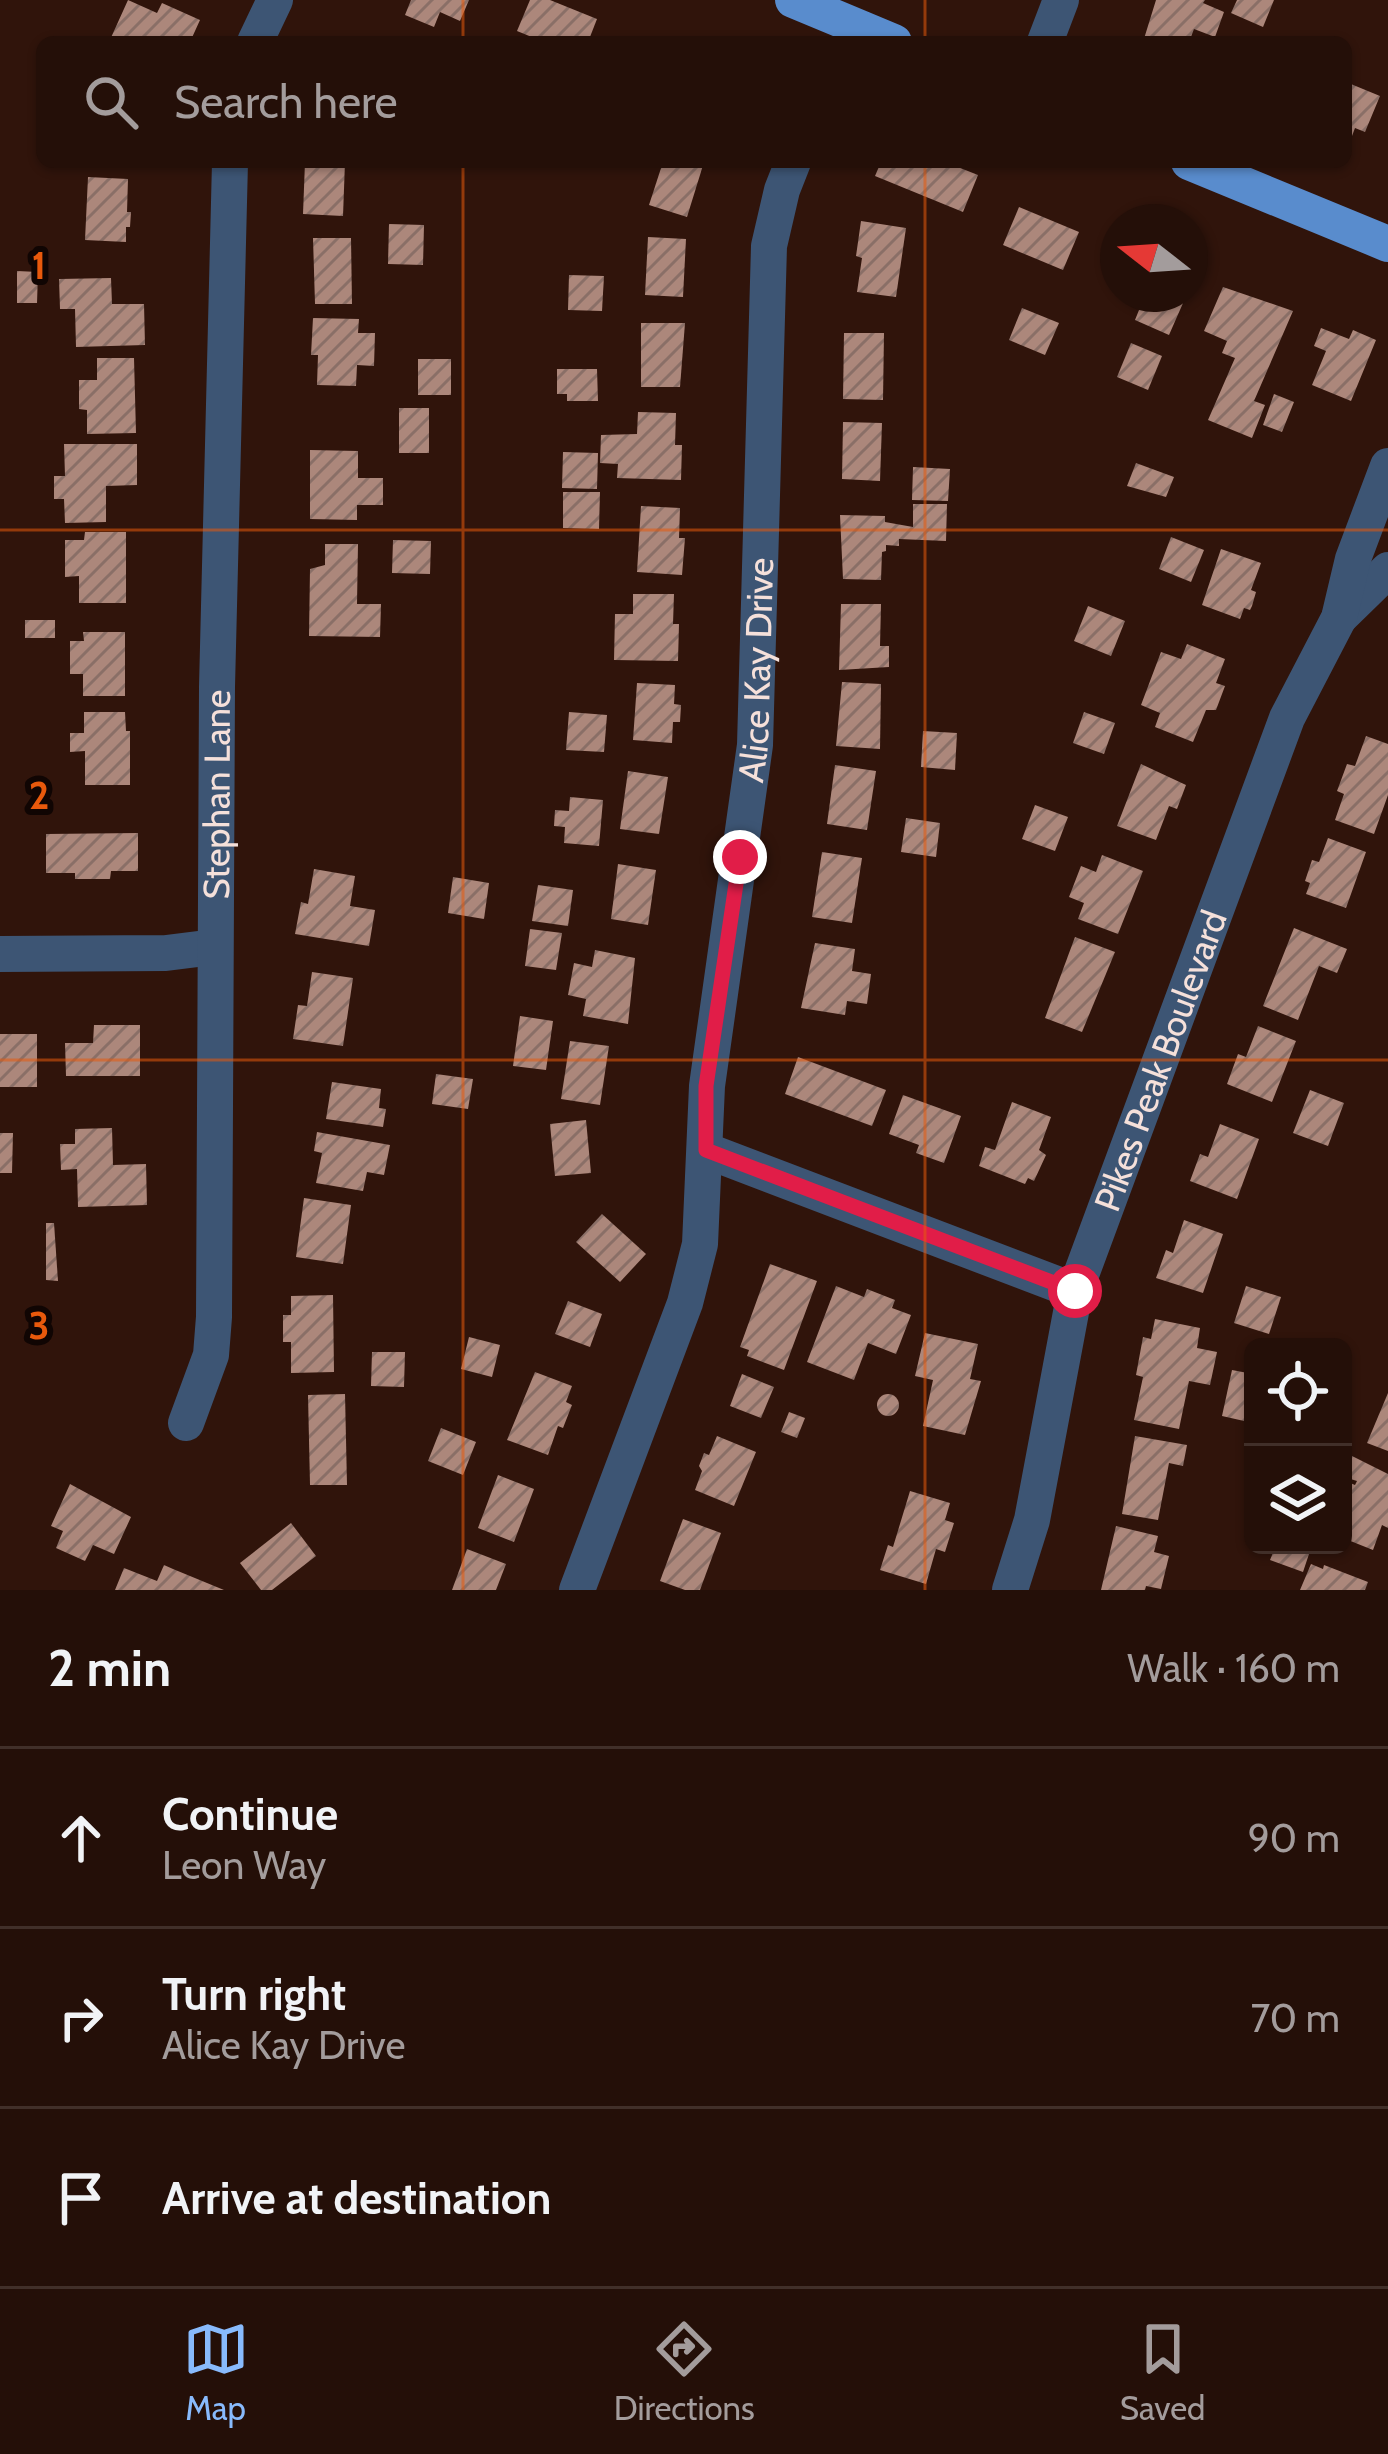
<!DOCTYPE html>
<meta charset="utf-8">
<style>
:root{--surface:#240f08;--page:#2c1812;--text:#f1f3f6;--muted:#a39c9c;--line:#412f29;--accent:#88bafc}
body{margin:0;font-family:Cabin,sans-serif;background:var(--page);color:var(--text)}
.controls{position:absolute;right:36px;bottom:36px;display:grid;overflow:hidden;border-radius:18px;box-shadow:0 3px 9px #0004}
.controls button{width:108px;height:108px;display:grid;place-items:center;padding:0;border:0;border-bottom:3px solid var(--line);background:var(--surface);color:var(--text);font:60px sans-serif}
.compass{position:absolute;left:1100px;top:204px;width:108px;height:108px;border-radius:50%;background:var(--surface);box-shadow:0 3px 9px #0004;rotate:287deg}
.stop{position:absolute;width:36px;height:36px;margin:-27px;border:9px solid #e11d48;border-radius:50%;background:#fff}
.stop.end{background:#e11d48;border-color:#fff;box-shadow:0 3px 12px #0008}
.list{margin:0;padding:0;list-style:none}
h2{display:flex;justify-content:space-between;align-items:center;height:156px;margin:0;padding:0 48px;font-size:51px}
h2 small{font-size:39px;font-weight:400;color:var(--muted)}
.list li{display:grid;grid-template-columns:78px 1fr auto;gap:36px;align-items:center;box-sizing:border-box;height:180px;padding:0 48px;border-top:3px solid var(--line)}
.list b{display:block;font-size:45px;white-space:nowrap}
.list p{margin:0;font-size:39px;white-space:nowrap;color:var(--muted)}
.list em{font-size:39px;font-style:normal;color:var(--muted)}
.icon{flex:none;width:66px;height:66px;fill:none;stroke:currentColor;stroke-width:2;stroke-linecap:round;stroke-linejoin:round}
.map{position:relative;flex:none;width:1388px;height:1590px;overflow:hidden}
.search{position:absolute;background:var(--surface);box-shadow:0 3px 9px #0004;left:36px;right:36px;top:36px;height:132px;display:flex;align-items:center;gap:30px;box-sizing:border-box;padding:0 42px;border-radius:18px;color:var(--muted);font-size:45px}
.sheet{height:696px;background:var(--surface)}
nav{display:flex;justify-content:space-around;align-items:center;box-sizing:border-box;height:168px;border-top:3px solid var(--line);background:var(--surface);font-size:33px;color:var(--muted)}
nav a{display:grid;justify-items:center;gap:6px}
nav .on{color:var(--accent)}
.map>svg:first-child{display:block}
.building{fill:url(#building-hatch)}
.lines{fill:none;stroke-linecap:round;stroke-linejoin:round}
.minor{stroke:#3d5574;stroke-width:36}
.major{stroke:#598ccd;stroke-width:36}
.route{stroke:#e11d48;stroke-width:15}
.grid{fill:none;stroke:#e8590c;stroke-width:3;stroke-opacity:0.55}
.labels{text-anchor:middle;dominant-baseline:central;stroke-width:12;stroke-linejoin:round;paint-order:stroke}
.street-label{font-size:36px;fill:#f5e0da;stroke:#100503}
.grid-label{font-size:39px;text-anchor:middle;font-weight:bold;fill:#e8590c;stroke:#100503;stroke-width:12;stroke-linejoin:round;paint-order:stroke}
</style>
<div class="map">
<svg width="1388" height="1590" viewBox="0 0 1388 1590">
<defs>
<pattern id="building-hatch" width="6" height="6" patternUnits="userSpaceOnUse" patternTransform="scale(3)"><rect width="6" height="6" fill="#ac877b"/><path d="M-1 1l2-2M0 6l6-6M5 7l2-2" fill="none" stroke="#8a6f67"/></pattern>
</defs>
<rect width="100%" height="100%" fill="#30140b"/>
<!-- building -->
<g class="building">
<polygon points="128,0 157,13 162,3 200,20 190,42 109,42"/>
<polygon points="411,0 469,0 460,21 440,12 434,27 405,15"/>
<polygon points="530,0 550,0 597,19 588,42 544,42 517,31"/>
<polygon points="1156,0 1205,0 1203,3 1224,12 1215,37 1194,29 1189,42 1143,42"/>
<polygon points="1237,0 1274,0 1263,27 1231,13"/>
<polygon points="1346,82 1380,96 1365,132 1355,128 1352,136 1346,134"/>
<polygon points="305,162 345,162 343,216 303,214"/>
<polygon points="663,162 704,162 687,217 649,205"/>
<polygon points="881,162 945,162 978,175 963,212 875,176"/>
<polygon points="88,177 128,179 127,212 131,212 130,227 126,227 126,242 85,240"/>
<polygon points="1019,207 1079,232 1063,270 1003,245"/>
<polygon points="861,221 906,228 896,297 857,292 862,258 856,256"/>
<polygon points="389,224 424,225 423,265 388,264"/>
<polygon points="648,237 686,239 683,297 645,295"/>
<polygon points="313,238 351,238 352,304 315,304"/>
<polygon points="17,271 38,272 37,303 17,303"/>
<polygon points="569,275 604,276 602,311 568,310"/>
<polygon points="111,278 112,304 144,304 145,345 76,347 75,309 60,309 59,279"/>
<polygon points="1223,287 1293,311 1254,401 1265,405 1252,438 1208,420 1235,358 1222,353 1227,341 1204,331"/>
<polygon points="1129,294 1187,294 1169,335 1135,320 1143,300"/>
<polygon points="1022,308 1059,323 1045,355 1009,340"/>
<polygon points="313,318 359,319 358,333 375,333 374,366 357,365 356,386 317,385 318,355 311,355"/>
<polygon points="641,323 685,323 680,387 641,387"/>
<polygon points="1321,328 1349,339 1353,330 1376,340 1351,401 1312,385 1326,351 1314,346"/>
<polygon points="844,333 884,333 883,400 843,399"/>
<polygon points="1131,343 1162,356 1148,390 1117,377"/>
<polygon points="97,358 134,358 136,433 87,434 87,410 79,409 79,380 97,380"/>
<rect x="418" y="359" width="33" height="36"/>
<polygon points="557,369 597,369 598,401 567,401 567,394 557,394"/>
<polygon points="1274,394 1294,402 1282,432 1263,425"/>
<rect x="399" y="408" width="30" height="45"/>
<polygon points="638,412 676,413 675,445 682,445 681,480 617,478 618,464 600,463 601,435 637,434"/>
<polygon points="843,422 882,423 880,481 842,479"/>
<polygon points="64,444 137,444 137,485 106,486 106,522 65,523 64,499 54,499 54,476 65,476"/>
<polygon points="310,450 358,451 358,478 383,478 383,505 357,505 357,520 310,519"/>
<polygon points="563,452 598,453 597,489 562,488"/>
<polygon points="1136,463 1174,477 1166,497 1127,486"/>
<polygon points="913,467 950,469 948,501 912,500"/>
<polygon points="563,492 600,492 599,529 563,528"/>
<polygon points="913,504 947,504 946,541 899,539 899,546 886,545 886,551 882,552 881,580 843,579 840,515 885,516 885,522 913,527"/>
<polygon points="641,506 680,508 679,538 685,538 682,575 637,572"/>
<polygon points="85,532 126,532 126,603 79,603 79,576 65,577 65,540 84,540"/>
<polygon points="1171,537 1204,550 1191,582 1159,569"/>
<polygon points="393,540 431,541 430,574 392,573"/>
<polygon points="325,544 358,544 357,604 381,604 380,637 309,636 310,569 325,565"/>
<polygon points="1221,549 1261,563 1251,590 1256,592 1252,606 1250,610 1244,608 1240,619 1202,605"/>
<polygon points="633,594 674,594 673,624 679,624 678,661 614,660 615,614 633,614"/>
<polygon points="841,604 881,604 880,646 889,646 889,667 839,670"/>
<polygon points="1088,606 1125,621 1111,656 1074,641"/>
<rect x="25" y="620" width="30" height="18"/>
<polygon points="83,632 125,632 125,696 83,696 83,674 70,674 70,641 84,641"/>
<polygon points="1187,644 1225,659 1216,683 1225,686 1216,710 1206,710 1193,742 1155,727 1160,713 1141,705 1161,652 1181,659"/>
<polygon points="842,682 881,684 880,749 836,746"/>
<polygon points="637,683 675,685 674,704 681,705 680,722 673,722 672,743 633,740"/>
<polygon points="84,712 125,712 126,731 130,731 130,785 85,785 85,751 70,752 70,733 84,733"/>
<polygon points="569,712 607,715 604,752 566,750"/>
<polygon points="1084,712 1115,723 1104,754 1073,743"/>
<polygon points="923,731 957,733 955,770 921,767"/>
<polygon points="1366,736 1388,744 1388,795 1374,834 1335,820 1344,794 1337,791 1347,764 1355,766"/>
<polygon points="1141,764 1186,785 1177,809 1169,806 1156,840 1117,826"/>
<polygon points="835,765 876,771 867,830 827,824"/>
<polygon points="628,771 668,777 659,834 620,829"/>
<polygon points="570,797 603,800 599,846 564,843 565,827 554,826 555,810 569,811"/>
<polygon points="1035,805 1068,817 1055,851 1022,839"/>
<polygon points="906,818 940,823 936,857 901,852"/>
<polygon points="138,833 138,871 111,871 110,879 75,879 75,873 46,873 46,834"/>
<polygon points="1328,838 1366,852 1346,908 1306,894 1310,883 1305,881 1312,860 1319,862"/>
<polygon points="822,852 862,858 852,923 812,917"/>
<polygon points="1102,855 1143,871 1118,934 1078,919 1084,903 1069,897 1081,866 1096,872"/>
<polygon points="618,864 656,870 648,925 611,919"/>
<polygon points="314,869 355,876 350,906 375,910 369,946 295,934 301,902 308,904"/>
<polygon points="453,877 489,883 484,919 448,913"/>
<polygon points="538,885 573,890 568,926 532,921"/>
<polygon points="1294,928 1347,949 1337,973 1319,966 1298,1020 1263,1006"/>
<polygon points="530,929 562,933 556,970 525,966"/>
<polygon points="1075,937 1115,952 1082,1032 1045,1018"/>
<polygon points="815,943 855,949 852,971 871,974 867,1004 847,1001 845,1015 801,1008"/>
<polygon points="595,950 635,958 628,1024 583,1016 586,999 568,995 574,963 592,967"/>
<polygon points="312,972 353,978 343,1046 293,1039 298,1005 307,1006"/>
<polygon points="520,1016 553,1021 546,1070 513,1066"/>
<polygon points="94,1025 140,1025 140,1076 66,1076 65,1043 93,1043"/>
<polygon points="1258,1026 1296,1041 1272,1102 1227,1084 1238,1054 1246,1057"/>
<rect x="0" y="1034" width="37" height="53"/>
<polygon points="570,1041 609,1046 600,1105 561,1099"/>
<polygon points="798,1057 886,1090 872,1126 785,1094"/>
<polygon points="436,1074 473,1079 468,1109 432,1104"/>
<polygon points="332,1082 381,1089 379,1108 386,1109 383,1127 326,1119"/>
<polygon points="1310,1090 1344,1103 1328,1146 1293,1133"/>
<polygon points="903,1095 961,1116 944,1163 916,1153 919,1145 889,1134"/>
<polygon points="1012,1102 1051,1117 1039,1150 1046,1155 1034,1181 1028,1178 1025,1184 979,1166 985,1147 995,1150"/>
<polygon points="586,1120 591,1173 555,1176 550,1124"/>
<polygon points="1220,1124 1259,1139 1237,1199 1190,1181 1200,1154 1208,1157"/>
<polygon points="112,1128 113,1165 146,1164 147,1205 78,1207 77,1169 61,1170 60,1144 75,1144 75,1129"/>
<polygon points="317,1132 390,1145 384,1175 367,1172 363,1191 316,1183 322,1153 314,1151"/>
<polygon points="0,1133 13,1133 12,1173 0,1173"/>
<polygon points="304,1198 351,1205 343,1264 296,1257"/>
<polygon points="602,1214 646,1254 620,1282 576,1242"/>
<polygon points="1184,1220 1223,1234 1203,1293 1156,1278 1166,1250 1173,1253"/>
<polygon points="46,1223 54,1223 58,1281 46,1280"/>
<polygon points="770,1264 817,1281 784,1370 747,1356 749,1350 740,1347"/>
<polygon points="836,1286 864,1297 867,1289 895,1300 892,1308 911,1315 896,1354 868,1343 854,1380 807,1362"/>
<polygon points="1246,1286 1281,1297 1269,1334 1234,1323"/>
<polygon points="333,1295 334,1372 291,1373 291,1342 283,1342 283,1315 291,1315 291,1296"/>
<polygon points="568,1301 602,1314 590,1347 555,1334"/>
<polygon points="1155,1319 1200,1328 1197,1348 1217,1352 1210,1385 1189,1381 1179,1429 1134,1420 1143,1377 1136,1375 1143,1337 1151,1339"/>
<polygon points="925,1333 978,1344 970,1379 981,1381 965,1435 923,1426 933,1380 915,1376"/>
<polygon points="469,1337 500,1345 492,1377 461,1369"/>
<polygon points="372,1352 405,1352 404,1387 371,1386"/>
<polygon points="1232,1370 1253,1374 1253,1423 1222,1416"/>
<polygon points="535,1372 572,1386 566,1402 572,1405 563,1428 558,1426 548,1455 507,1440"/>
<polygon points="742,1374 774,1387 761,1418 730,1406"/>
<polygon points="1388,1393 1388,1451 1367,1443"/>
<circle cx="888" cy="1405" r="11"/>
<polygon points="345,1394 347,1485 310,1485 308,1395"/>
<polygon points="789,1412 805,1418 797,1438 781,1432"/>
<polygon points="441,1428 476,1442 463,1475 428,1461"/>
<polygon points="717,1436 756,1452 734,1506 695,1490 702,1471 699,1466 704,1453 709,1455"/>
<polygon points="1135,1436 1187,1445 1183,1466 1169,1463 1158,1520 1122,1514"/>
<polygon points="1352,1456 1388,1474 1388,1528 1382,1525 1373,1550 1343,1538 1347,1509 1343,1508 1343,1480 1355,1485 1357,1481 1344,1477"/>
<polygon points="498,1475 534,1489 514,1542 478,1528"/>
<polygon points="70,1484 131,1517 114,1554 93,1545 85,1561 56,1548 63,1531 51,1526"/>
<polygon points="910,1491 950,1503 945,1520 954,1523 945,1552 936,1549 926,1584 880,1570 888,1545 893,1547"/>
<polygon points="683,1519 721,1533 700,1590 685,1590 660,1581"/>
<polygon points="291,1523 316,1556 272,1590 261,1590 240,1563"/>
<polygon points="1116,1526 1158,1536 1154,1552 1169,1556 1161,1589 1146,1586 1145,1590 1101,1590"/>
<polygon points="1261,1545 1312,1545 1303,1572 1270,1560 1274,1550"/>
<polygon points="467,1549 506,1564 496,1590 452,1590"/>
<polygon points="1311,1564 1323,1569 1324,1565 1368,1582 1365,1590 1300,1590"/>
<polygon points="164,1565 173,1569 224,1590 115,1590 124,1568 157,1581"/>
</g>
<g class="lines">
<!-- minor -->
<g class="minor">
<polyline points="255,42 275,0"/>
<polyline points="1045,42 1061,0"/>
<polyline points="1339,618 1388,570"/>
<polyline points="0,954 166,953 214,947"/>
<polyline points="705,1150 1075,1291"/>
<path id="s1" d="M186,1423L211,1355L214,1317L217,687L230,162"/>
<path id="s2" d="M577,1590L685,1303L700,1244L707,1086L755,745L769,246L782,190L793,162"/>
<path id="s3" d="M1010,1590L1032,1520L1075,1291L1287,718L1339,618L1353,559L1388,466"/>
</g>
<!-- major -->
<g class="major">
<polyline points="793,0 894,42"/>
<polyline points="1189,162 1388,244"/>
</g>
</g>
<g class="lines">
<!-- route -->
<polyline class="route" points="740,857 706,1086 706,1150 1075,1291"/>
</g>
<!-- grid -->
<path class="grid" d="M463,0V42M925,0V42M463,162V1590M925,162V1590M0,530H1388M0,1060H1388"/>
<g class="labels">
<!-- street labels -->
<g class="street-label">
<text stroke="none"><textPath href="#s2" startOffset="945">Alice Kay Drive</textPath></text>
<text stroke="none"><textPath href="#s1" startOffset="633">Stephan Lane</textPath></text>
<text stroke="none"><textPath href="#s3" startOffset="552">Pikes Peak Boulevard</textPath></text>
</g>
</g>
<g class="grid-label">
<text x="39" y="279">1</text>
<text x="39" y="809">2</text>
<text x="39" y="1339">3</text>
</g>
</svg>
<div class="controls">
<button><svg class="icon" aria-label="locate" viewBox="0 0 24 24"><circle cx="12" cy="12" r="6"/><path d="M12 2v4M12 18v4M2 12h4M18 12h4"/></svg></button>
<button><svg class="icon" aria-label="layers" viewBox="0 0 24 24"><path d="M12 4l9 5-9 5-9-5zM3 14l9 5 9-5"/></svg></button>
</div>
<svg class="compass" viewBox="-18 -18 36 36"><path d="M0-13l5 13h-10z" fill="#e53935"/><path d="M0 13l5-13h-10z" fill="#a39c9c"/></svg>
<div class="stop" style="left:1075px;top:1291px"></div>
<div class="stop end" style="left:740px;top:857px"></div>
<div class="search"><svg class="icon" aria-label="search" viewBox="0 0 24 24"><circle cx="10" cy="10" r="6"/><path d="M15 15l6 6"/></svg>Search here</div>
</div>
<section class="sheet">
<h2>2 min<small>Walk · 160 m</small></h2>
<ul class="list">
<li><svg class="icon" aria-label="ahead" viewBox="0 0 24 24"><path d="M12 20V5M6 11l6-6 6 6"/></svg><div><b>Continue</b><p>Leon Way</p></div><em>90 m</em></li>
<li><svg class="icon" aria-label="right" viewBox="0 0 24 24"><path d="M7 20v-9h11M14 6l5 5-5 5"/></svg><div><b>Turn right</b><p>Alice Kay Drive</p></div><em>70 m</em></li>
<li><svg class="icon" aria-label="arrive" viewBox="0 0 24 24"><path d="M6 21V4h12l-3 4 3 4H6"/></svg><div><b>Arrive at destination</b></div></li>
</ul>
</section>
<nav>
<a class="on"><svg class="icon" aria-label="map" viewBox="0 0 24 24"><path d="M3 6l6-2 6 2 6-2v14l-6 2-6-2-6 2zM9 4v14M15 6v14"/></svg>Map</a>
<a><svg class="icon" aria-label="directions" viewBox="0 0 24 24"><path d="M12 3l9 9-9 9-9-9zM9 14v-3h6M13 9l2 2-2 2"/></svg>Directions</a>
<a><svg class="icon" aria-label="saved" viewBox="0 0 24 24"><path d="M7 4h10v16l-5-4-5 4z"/></svg>Saved</a>
</nav>
